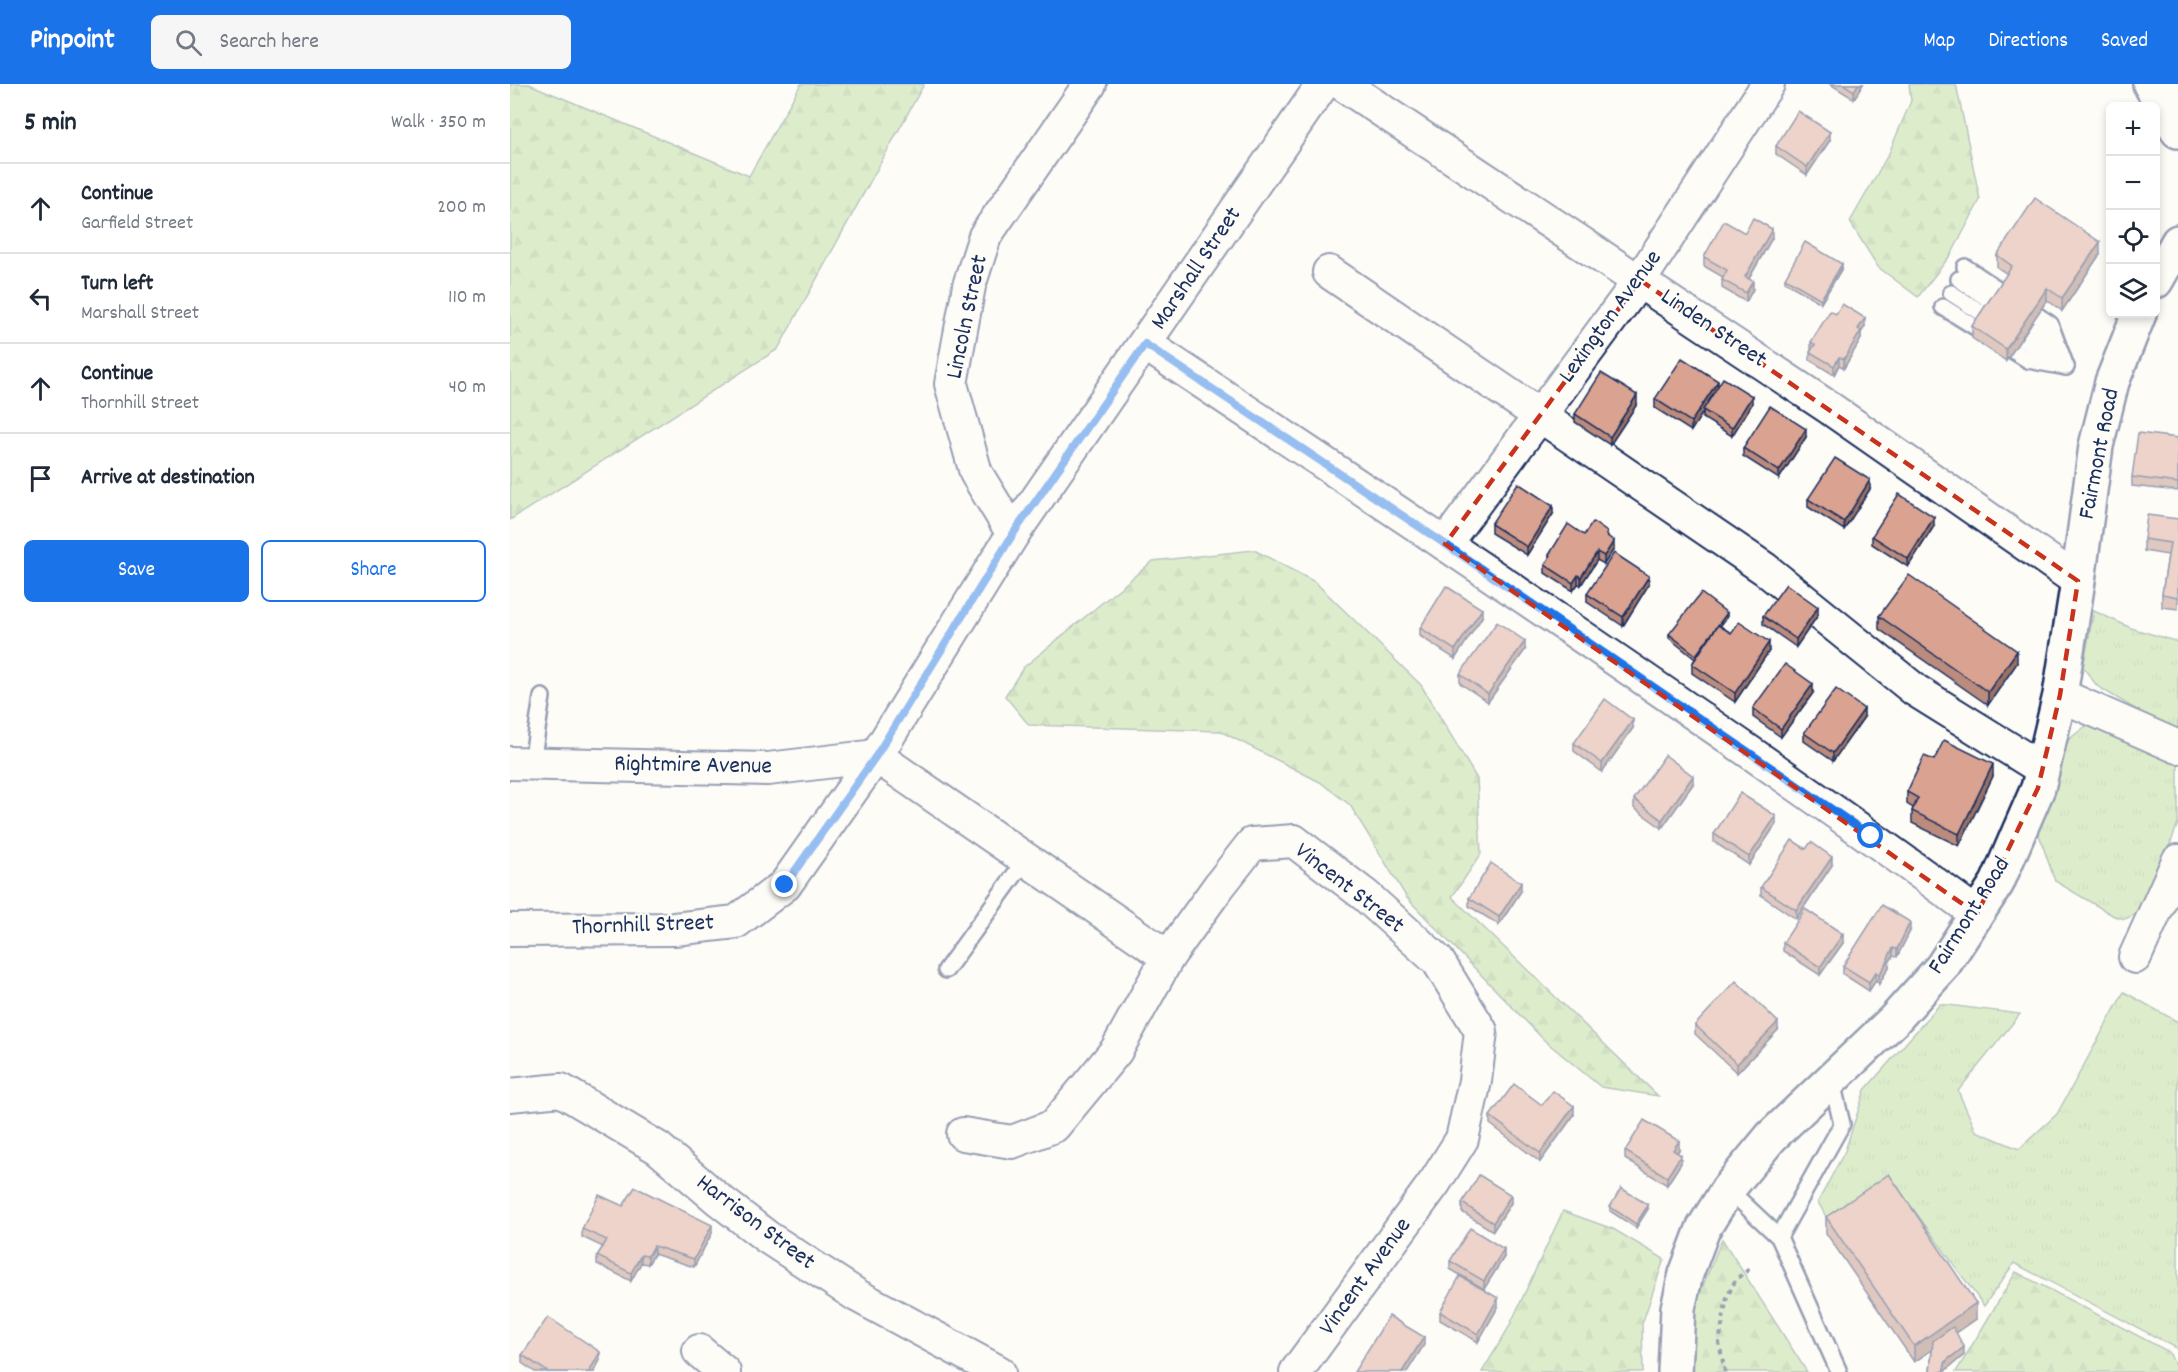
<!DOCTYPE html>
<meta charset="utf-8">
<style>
:root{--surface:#fff;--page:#f6f6f7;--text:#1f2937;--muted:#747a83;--line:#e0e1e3;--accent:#1a73e8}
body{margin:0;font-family:Dekko,sans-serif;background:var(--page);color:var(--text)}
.controls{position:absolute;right:18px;top:18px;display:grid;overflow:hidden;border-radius:9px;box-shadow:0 3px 9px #0003}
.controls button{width:54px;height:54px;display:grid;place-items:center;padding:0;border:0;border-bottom:2px solid var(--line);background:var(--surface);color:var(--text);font:30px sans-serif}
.stop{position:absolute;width:18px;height:18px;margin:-14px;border:4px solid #1a73e8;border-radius:50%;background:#fff}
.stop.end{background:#1a73e8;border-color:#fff;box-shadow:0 2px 6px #0008}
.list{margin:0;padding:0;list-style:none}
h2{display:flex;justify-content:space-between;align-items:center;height:78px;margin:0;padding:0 24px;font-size:26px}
h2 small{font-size:20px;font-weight:400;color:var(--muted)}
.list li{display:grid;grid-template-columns:39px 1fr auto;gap:18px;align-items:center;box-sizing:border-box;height:90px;padding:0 24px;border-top:2px solid var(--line)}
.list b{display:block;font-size:22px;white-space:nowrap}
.list p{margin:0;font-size:20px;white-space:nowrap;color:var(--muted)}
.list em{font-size:20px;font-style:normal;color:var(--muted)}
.actions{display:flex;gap:12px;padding:18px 24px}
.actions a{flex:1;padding:14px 0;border:2px solid var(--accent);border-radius:9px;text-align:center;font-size:21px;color:var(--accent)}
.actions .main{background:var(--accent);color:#fff}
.icon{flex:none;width:33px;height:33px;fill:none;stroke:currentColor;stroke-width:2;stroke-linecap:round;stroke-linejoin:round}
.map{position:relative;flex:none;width:1668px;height:1288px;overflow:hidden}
header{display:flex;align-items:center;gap:36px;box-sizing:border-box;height:84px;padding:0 30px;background:var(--accent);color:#fff}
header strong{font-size:28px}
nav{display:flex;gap:33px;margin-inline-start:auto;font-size:21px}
.search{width:420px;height:54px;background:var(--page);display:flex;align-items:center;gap:15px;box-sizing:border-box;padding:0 21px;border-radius:9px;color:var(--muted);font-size:22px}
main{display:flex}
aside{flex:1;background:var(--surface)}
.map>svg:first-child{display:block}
.grass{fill:url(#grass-tufts);stroke:#69867a;stroke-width:1.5}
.forest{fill:url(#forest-firs);stroke:#69867a;stroke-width:1.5}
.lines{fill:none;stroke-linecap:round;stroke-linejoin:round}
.lane-casing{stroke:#1b2f5e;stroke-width:20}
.street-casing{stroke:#1b2f5e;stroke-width:36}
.secondary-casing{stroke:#1b2f5e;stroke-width:38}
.primary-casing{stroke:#1b2f5e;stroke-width:38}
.path{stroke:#1b2f5e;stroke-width:4;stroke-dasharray:4.5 4.5;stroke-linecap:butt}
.lane{stroke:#fdfcf7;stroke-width:15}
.street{stroke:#fdfcf7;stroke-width:32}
.secondary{stroke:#fdfcf7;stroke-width:33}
.primary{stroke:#fdfcf7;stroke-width:33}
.wall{fill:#bb8b7d;stroke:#1b2f5e;stroke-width:1.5}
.shaded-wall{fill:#987166;stroke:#1b2f5e;stroke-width:1.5}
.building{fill:#d9a291;stroke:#1b2f5e;stroke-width:1.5}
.route{stroke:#1a73e8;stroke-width:8}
.marked{fill:none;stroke:#c8321e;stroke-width:4.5;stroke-dasharray:12 8;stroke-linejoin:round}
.labels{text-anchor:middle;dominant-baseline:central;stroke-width:4.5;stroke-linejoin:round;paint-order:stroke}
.street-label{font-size:24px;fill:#1b2f5e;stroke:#fdfcf7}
</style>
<header>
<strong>Pinpoint</strong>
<div class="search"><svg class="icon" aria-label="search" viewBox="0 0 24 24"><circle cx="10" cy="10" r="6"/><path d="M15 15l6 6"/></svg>Search here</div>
<nav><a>Map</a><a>Directions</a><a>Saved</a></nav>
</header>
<main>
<aside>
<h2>5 min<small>Walk · 350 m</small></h2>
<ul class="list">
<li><svg class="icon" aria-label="ahead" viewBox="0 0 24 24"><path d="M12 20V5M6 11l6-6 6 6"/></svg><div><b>Continue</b><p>Garfield Street</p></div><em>200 m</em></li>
<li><svg class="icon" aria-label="left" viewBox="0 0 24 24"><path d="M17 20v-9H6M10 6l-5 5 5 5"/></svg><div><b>Turn left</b><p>Marshall Street</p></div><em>110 m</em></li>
<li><svg class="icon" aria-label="ahead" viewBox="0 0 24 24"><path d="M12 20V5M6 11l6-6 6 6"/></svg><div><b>Continue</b><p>Thornhill Street</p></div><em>40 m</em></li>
<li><svg class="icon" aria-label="arrive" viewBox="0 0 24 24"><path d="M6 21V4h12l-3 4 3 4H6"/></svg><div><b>Arrive at destination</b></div></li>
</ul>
<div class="actions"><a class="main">Save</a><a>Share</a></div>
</aside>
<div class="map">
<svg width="1668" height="1288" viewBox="0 0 1668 1288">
<defs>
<pattern id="grass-tufts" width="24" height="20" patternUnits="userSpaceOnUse" patternTransform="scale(1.5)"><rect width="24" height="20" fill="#b7dc96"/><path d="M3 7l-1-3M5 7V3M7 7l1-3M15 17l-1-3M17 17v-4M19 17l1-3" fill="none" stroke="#9dbd84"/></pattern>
<pattern id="forest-firs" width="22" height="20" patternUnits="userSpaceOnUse" patternTransform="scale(1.5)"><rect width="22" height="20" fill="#b7dc96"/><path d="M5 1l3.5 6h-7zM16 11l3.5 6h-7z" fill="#9dbd84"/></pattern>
</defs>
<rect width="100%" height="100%" fill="#fdfcf7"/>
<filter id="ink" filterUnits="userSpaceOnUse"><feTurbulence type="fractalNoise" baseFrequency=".0167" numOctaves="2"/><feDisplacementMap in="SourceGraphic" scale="12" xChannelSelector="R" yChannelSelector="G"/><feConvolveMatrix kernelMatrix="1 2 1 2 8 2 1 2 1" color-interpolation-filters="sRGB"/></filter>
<g filter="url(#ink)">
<!-- grass -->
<g class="grass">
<polygon points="1584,527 1621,544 1668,558 1668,645 1645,637 1587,602 1573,583"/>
<polygon points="1576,642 1586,644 1664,677 1668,682 1668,739 1646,798 1628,829 1615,835 1604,832 1545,797 1528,748 1558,656"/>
<polygon points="1614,908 1668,938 1668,1267 1665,1263 1504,1179 1474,1222 1385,1100 1319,1138 1308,1118 1335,1067 1355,1006 1430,920 1510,930 1448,1007 1466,1047 1509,1065 1547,1030"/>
</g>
<!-- forest -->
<g class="forest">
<polygon points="0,0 19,0 239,92 291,0 414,0 268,265 0,436"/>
<polygon points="1399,0 1446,0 1470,116 1442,169 1408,213 1368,183 1340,138 1379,69 1401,17"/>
<polygon points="744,466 805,498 911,601 967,695 971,770 942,813 1148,1012 1091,1003 1034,956 897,814 840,721 810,698 710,647 519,641 495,612 513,584 643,477"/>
<polygon points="1053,1127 1103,1145 1154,1175 1132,1240 1133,1288 972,1288 998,1245"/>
<polygon points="1212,1155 1297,1288 1180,1288 1181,1231"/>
<polygon points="1506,1188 1659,1268 1668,1288 1446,1288"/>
</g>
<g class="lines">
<defs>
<g id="lane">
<polyline points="1455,183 1540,240 1556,283"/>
<polyline points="1449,195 1533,252 1545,268"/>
<polyline points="1441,209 1548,278"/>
<polyline points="1433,223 1518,276 1556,283"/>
<polyline points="22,679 32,613"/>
<polyline points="436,886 516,775"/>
<polyline points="1218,1105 1269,1153 1329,1288"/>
<polyline points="1269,1153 1332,1040 1321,994"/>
</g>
<g id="street">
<polyline points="832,0 1318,323 1568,497"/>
<polyline points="819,188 1255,485 1405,606 1532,685"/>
<path d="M635,260C915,446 1196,632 1467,830"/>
<polyline points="503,450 466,389 441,300 459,202 475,152 580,0"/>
<polyline points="935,460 1130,196 1258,0"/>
<polyline points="1550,611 1668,663"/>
<polyline points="366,672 658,873"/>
<polyline points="0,679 258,685 366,672"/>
<polyline points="0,846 164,845 226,838 275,801 366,672 503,450 813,0"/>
<polyline points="1625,873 1668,777"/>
<polyline points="0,1011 51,1006 148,1064 208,1115 257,1153 348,1212 489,1288"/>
<polyline points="453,1050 502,1058 544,1042 606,967 658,873 709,802 742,760 784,757 856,812 928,877 971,947 965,997 952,1055 925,1098 786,1288"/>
<polyline points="189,1267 214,1288"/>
</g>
<polyline id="secondary" points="1640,0 1668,47"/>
<g id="primary">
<polyline points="1642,2 1668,13"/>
<polyline points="1646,197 1668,158"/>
<polyline points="1165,1288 1168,1224 1176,1190 1193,1145 1218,1105 1261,1053 1383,937 1432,883 1487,799 1508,750 1528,704 1550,611 1568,497 1586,362 1602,298 1629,230"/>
</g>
</defs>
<!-- lane casing -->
<use href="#lane" class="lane-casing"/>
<!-- street casing -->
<use href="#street" class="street-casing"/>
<!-- secondary casing -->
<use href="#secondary" class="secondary-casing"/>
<!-- primary casing -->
<use href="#primary" class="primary-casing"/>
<!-- path -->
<polyline class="path" points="1215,1288 1209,1259 1217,1213 1226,1195 1242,1183"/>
<!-- lane -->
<use href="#lane" class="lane"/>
<!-- street -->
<use href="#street" class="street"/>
<!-- secondary -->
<use href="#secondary" class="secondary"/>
<!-- primary -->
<use href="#primary" class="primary"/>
</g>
<!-- wall -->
<g class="wall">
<polygon points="1320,0 1353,0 1344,15"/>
<polygon points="1320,56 1297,91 1266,70 1266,62"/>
<polygon points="1235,149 1262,154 1239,195 1243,205 1236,218 1212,204 1212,196 1213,193 1194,182 1194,173"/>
<polygon points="1590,170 1552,227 1537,216 1496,277 1462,254 1462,242 1497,190 1487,183 1487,171"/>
<polygon points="1332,184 1311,219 1275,198 1275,194"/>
<polygon points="1326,230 1355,242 1351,249 1351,255 1334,284 1329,281 1324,291 1300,276 1300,268 1301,267 1301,258"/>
<polygon points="1208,302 1242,320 1222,352 1193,334 1193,328 1181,347 1145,324 1145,315"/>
<polygon points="1127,320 1100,361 1065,338 1065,330"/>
<polygon points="1296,353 1269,395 1233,372 1233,364"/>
<polygon points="1668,354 1668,407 1622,402 1622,393"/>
<polygon points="1360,405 1334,446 1298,423 1298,415"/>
<polygon points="1043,430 1017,471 981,449 981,440"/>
<polygon points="1668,435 1668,525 1652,523 1652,510 1658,471 1634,467 1634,455"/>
<polygon points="1424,442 1398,483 1362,460 1362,452"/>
<polygon points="1074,451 1097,452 1104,465 1094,480 1087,476 1071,501 1068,500 1063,507 1035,489 1035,481 1039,475 1039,471"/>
<polygon points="1139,500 1113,542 1077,518 1077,510"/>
<polygon points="1308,531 1286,563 1253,540 1253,532"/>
<polygon points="1369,532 1507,579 1478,621 1369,545"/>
<polygon points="972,533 945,575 910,552 910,544"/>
<polygon points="1217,533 1210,542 1221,549 1259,567 1225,618 1182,589 1182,580 1185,575 1159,554 1159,550"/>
<polygon points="1015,566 978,618 950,599 950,590"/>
<polygon points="1303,609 1271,653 1243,633 1243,624"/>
<polygon points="1354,633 1323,677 1294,657 1294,649"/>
<polygon points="1123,644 1092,688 1064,667 1064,659"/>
<polygon points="1424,676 1483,692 1449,762 1402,739 1402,727 1403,724 1397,720 1397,708"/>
<polygon points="1183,700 1152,744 1124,724 1124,715"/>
<polygon points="1266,740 1239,781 1204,758 1204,750"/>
<polygon points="1322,781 1286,835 1251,811 1251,803"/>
<polygon points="1011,807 989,841 959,822 959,814"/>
<polygon points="1400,847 1387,873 1383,872 1379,879 1379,883 1369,900 1366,896 1359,907 1333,890 1333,882"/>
<polygon points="1273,859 1333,859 1310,891 1273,867"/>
<polygon points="1185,941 1268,946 1227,989 1185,950"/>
<polygon points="1032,1021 1064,1031 1030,1078 980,1040 980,1032"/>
<polygon points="1169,1066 1167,1068 1171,1079 1157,1101 1115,1075 1115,1067"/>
<polygon points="952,1119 1001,1119 983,1147 952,1128"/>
<polygon points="113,1122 202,1149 184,1183 144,1170 138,1180 131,1179 121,1197 87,1180 87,1172 93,1163 72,1153 72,1145"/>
<polygon points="1100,1123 1138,1125 1126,1144 1100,1127"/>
<polygon points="1316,1133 1466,1235 1446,1249 1454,1271 1436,1286 1435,1288 1420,1288 1422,1266 1404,1278 1316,1149"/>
<polygon points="994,1173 974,1205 940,1185 940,1177"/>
<polygon points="988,1223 968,1258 930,1236 930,1228"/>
<polygon points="12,1271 90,1276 84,1288 25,1288 12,1279"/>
</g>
<!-- shaded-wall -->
<g class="shaded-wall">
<polygon points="1348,0 1353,0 1344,15 1344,7"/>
<polygon points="1320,48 1320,56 1297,91 1297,83"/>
<polygon points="1262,145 1262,154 1235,201 1235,193"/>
<polygon points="1590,158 1590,170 1552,227 1552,214"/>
<polygon points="1332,180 1332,184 1311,219 1311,215"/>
<polygon points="1243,197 1243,205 1236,218 1236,209"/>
<polygon points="1537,204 1537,216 1496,277 1496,265"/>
<polygon points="1355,234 1355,242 1351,249 1351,255 1334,284 1334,275 1348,245"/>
<polygon points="1329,273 1329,281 1324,291 1324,282"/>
<polygon points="1208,297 1208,305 1193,326 1193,328 1181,347 1181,338"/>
<polygon points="1127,311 1127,320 1100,361 1100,353"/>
<polygon points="1242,312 1242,320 1222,352 1222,344"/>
<polygon points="1296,345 1296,353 1269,395 1269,387"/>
<polygon points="1360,396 1360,405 1334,446 1334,438"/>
<polygon points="1043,422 1043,430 1017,471 1017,463"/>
<polygon points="1424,433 1424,442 1398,483 1398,475"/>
<polygon points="1104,457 1104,465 1094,480 1094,472"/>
<polygon points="1087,468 1087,476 1071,501 1071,493"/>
<polygon points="1068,491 1068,500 1063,507 1063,499"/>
<polygon points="1139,492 1139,500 1113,542 1113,533"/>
<polygon points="1308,523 1308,531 1286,563 1286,555"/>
<polygon points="972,525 972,533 945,575 945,566"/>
<polygon points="1217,529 1217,533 1186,575 1186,571"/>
<polygon points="1015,557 1015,566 978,618 978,610"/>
<polygon points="1259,558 1259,567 1225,618 1225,609"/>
<polygon points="1507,567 1507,579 1478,621 1478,608"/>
<polygon points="1303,600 1303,609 1271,653 1271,645"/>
<polygon points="1354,625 1354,633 1323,677 1323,669"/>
<polygon points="1123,636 1123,644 1092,688 1092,679"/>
<polygon points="1483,680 1483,692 1449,762 1449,750"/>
<polygon points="1183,692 1183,700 1152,744 1152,736"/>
<polygon points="1266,732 1266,740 1239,781 1239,773"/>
<polygon points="1322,773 1322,781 1286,835 1286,826"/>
<polygon points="1011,799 1011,807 989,841 989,833"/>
<polygon points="1400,838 1400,847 1387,873 1387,865"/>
<polygon points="1333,850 1333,859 1310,891 1310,883"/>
<polygon points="1383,864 1383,872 1379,879 1379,883 1369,900 1369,891"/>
<polygon points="1366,888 1366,896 1359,907 1359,898"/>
<polygon points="1268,938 1268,946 1227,989 1227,980"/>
<polygon points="1064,1022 1064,1031 1030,1078 1030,1069"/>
<polygon points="1169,1057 1169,1066 1163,1075 1163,1066"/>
<polygon points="1171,1071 1171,1079 1157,1101 1157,1093"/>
<polygon points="1001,1111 1001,1119 983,1147 983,1139"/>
<polygon points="1138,1121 1138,1125 1126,1144 1126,1140"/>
<polygon points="202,1141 202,1149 184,1183 184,1175"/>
<polygon points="144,1162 144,1170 138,1180 138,1172"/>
<polygon points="994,1165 994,1173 974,1205 974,1197"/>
<polygon points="131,1171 131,1179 121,1197 121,1189"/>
<polygon points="988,1214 988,1223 968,1258 968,1250"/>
<polygon points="1466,1219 1466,1235 1404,1278 1404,1262"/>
<polygon points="914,1253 914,1261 897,1288 892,1288"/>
<polygon points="1454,1263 1454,1271 1436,1286 1435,1288 1433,1288 1436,1277"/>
<polygon points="90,1268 90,1276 84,1288 79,1288"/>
</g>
<!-- building -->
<g class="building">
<polygon points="1333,0 1348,0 1344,7"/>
<polygon points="1288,27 1320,48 1297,83 1266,62"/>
<polygon points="1525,114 1590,158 1552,214 1537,204 1496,265 1462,242 1502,182 1487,171"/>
<polygon points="1243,134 1262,145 1235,193 1243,197 1236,209 1212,196 1217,186 1194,173 1214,137 1235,149"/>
<polygon points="1295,158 1332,180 1311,215 1275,194"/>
<polygon points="1332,220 1355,234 1348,245 1351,247 1334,275 1329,273 1324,282 1300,268 1305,261 1301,258 1320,227 1326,230"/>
<polygon points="1172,274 1208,297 1181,338 1145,315"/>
<polygon points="1091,289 1127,311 1100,353 1065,330"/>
<polygon points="1213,294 1242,312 1222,344 1193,326"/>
<polygon points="1260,322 1296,345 1269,387 1233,364"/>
<polygon points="1628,349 1668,354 1668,399 1622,393"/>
<polygon points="1325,374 1360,396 1334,438 1298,415"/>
<polygon points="1008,399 1043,422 1017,463 981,440"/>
<polygon points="1389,410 1424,433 1398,475 1362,452"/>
<polygon points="1637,431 1668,435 1668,513 1652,510 1660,459 1634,455"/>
<polygon points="1083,438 1097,448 1096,451 1104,457 1094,472 1087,468 1071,493 1068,491 1063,499 1035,481 1040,472 1039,471 1058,440 1074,451"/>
<polygon points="1104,469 1139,492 1113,533 1077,510"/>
<polygon points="1399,491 1507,567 1478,608 1369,532"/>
<polygon points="1276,500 1308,523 1286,555 1253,532"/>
<polygon points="936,502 972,525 945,566 910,544"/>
<polygon points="1191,509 1217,529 1186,571 1159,550"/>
<polygon points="987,538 1015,557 978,610 950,590"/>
<polygon points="1229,538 1259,558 1225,609 1182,580 1208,541 1221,549"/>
<polygon points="1275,580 1303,600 1271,645 1243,624"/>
<polygon points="1326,605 1354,625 1323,669 1294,649"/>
<polygon points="1095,615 1123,636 1092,679 1064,659"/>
<polygon points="1434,656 1483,680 1449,750 1402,727 1408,714 1397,708 1414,672 1424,676"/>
<polygon points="1155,671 1183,692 1152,736 1124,715"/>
<polygon points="1230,709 1266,732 1239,773 1204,750"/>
<polygon points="1282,756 1296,765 1301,758 1322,773 1286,826 1251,803"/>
<polygon points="981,779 1011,799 989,833 959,814"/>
<polygon points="1372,821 1400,838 1387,865 1383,864 1378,874 1379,875 1369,891 1366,888 1359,898 1333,882"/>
<polygon points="1295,825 1333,850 1310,883 1273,859"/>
<polygon points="1226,897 1268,938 1227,980 1185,941"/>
<polygon points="1004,1000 1032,1021 1043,1007 1064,1022 1030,1069 980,1032"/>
<polygon points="1134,1036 1169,1057 1163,1066 1171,1071 1157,1093 1115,1067"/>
<polygon points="1379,1090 1466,1219 1404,1262 1316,1133"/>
<polygon points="969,1091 1001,1111 983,1139 952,1119"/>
<polygon points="125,1103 202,1141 184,1175 144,1162 138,1172 131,1171 121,1189 87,1172 97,1156 72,1145 89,1111 113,1122"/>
<polygon points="1111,1104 1138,1121 1126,1140 1100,1123"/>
<polygon points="960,1144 994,1165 974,1197 940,1177"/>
<polygon points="950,1192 988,1214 968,1250 930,1228"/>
<polygon points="879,1232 914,1253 892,1288 844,1288"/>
<polygon points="38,1233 90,1268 79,1288 38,1288 12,1271"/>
<polygon points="1443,1243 1454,1263 1436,1277 1433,1288 1420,1288 1423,1257"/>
</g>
</g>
<g class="lines" filter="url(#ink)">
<!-- route -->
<polyline class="route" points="275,801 366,672 503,450 635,260 935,460 1361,752"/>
</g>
<!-- marked area -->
<path d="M0 0H1668V1288H0ZM1130,196L1568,497L1550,611L1528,704L1467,830L935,460Z" fill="#fdfcf7" fill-opacity=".55" fill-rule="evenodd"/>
<path class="marked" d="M1130,196L1568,497L1550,611L1528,704L1467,830L935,460Z"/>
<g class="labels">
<!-- street labels -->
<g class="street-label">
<text transform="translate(687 185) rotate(-56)">Marshall Street</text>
<text transform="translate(458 233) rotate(-78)">Lincoln Street</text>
<text transform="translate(1101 233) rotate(-54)">Lexington Avenue</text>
<text transform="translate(1203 245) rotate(34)">Linden Street</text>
<text transform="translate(1590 370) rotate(-79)">Fairmont Road</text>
<text transform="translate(183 682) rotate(1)">Rightmire Avenue</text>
<text transform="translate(839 805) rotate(38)">Vincent Street</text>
<text transform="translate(1460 832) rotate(-58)">Fairmont Road</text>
<text transform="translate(133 842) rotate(-2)">Thornhill Street</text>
<text transform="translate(245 1139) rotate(37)">Harrison Street</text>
<text transform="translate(856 1193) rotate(-54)">Vincent Avenue</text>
</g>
</g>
</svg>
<div class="controls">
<button>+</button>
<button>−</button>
<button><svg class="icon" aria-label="locate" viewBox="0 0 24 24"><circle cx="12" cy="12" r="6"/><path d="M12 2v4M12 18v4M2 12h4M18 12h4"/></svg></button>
<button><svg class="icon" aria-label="layers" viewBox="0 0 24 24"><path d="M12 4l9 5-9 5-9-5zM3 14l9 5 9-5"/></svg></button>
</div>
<div class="stop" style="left:1361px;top:752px"></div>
<div class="stop end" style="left:275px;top:801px"></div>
</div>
</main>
